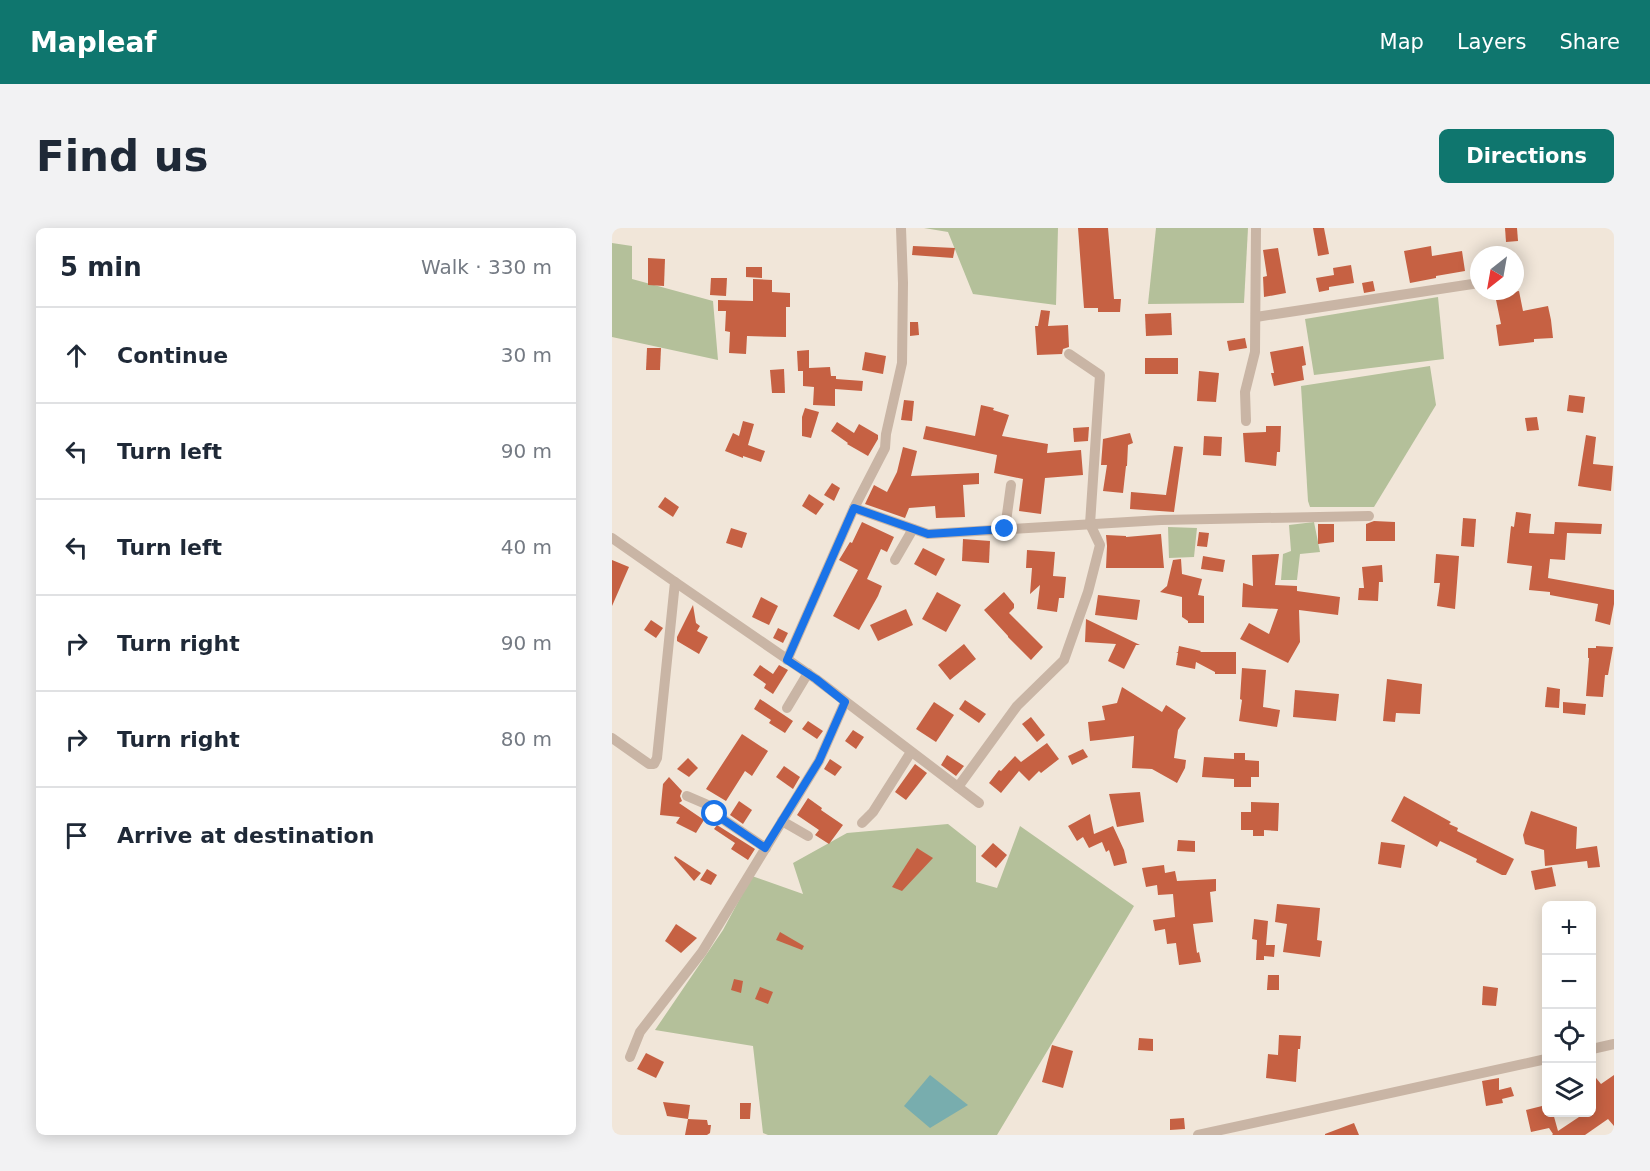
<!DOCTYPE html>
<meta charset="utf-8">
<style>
:root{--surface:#fff;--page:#f2f2f3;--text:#1f2937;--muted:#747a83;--line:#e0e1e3;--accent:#0f766e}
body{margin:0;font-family:"DejaVu Sans",sans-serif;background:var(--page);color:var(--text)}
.controls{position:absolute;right:18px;bottom:18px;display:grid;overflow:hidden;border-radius:9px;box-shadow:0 3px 15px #0003}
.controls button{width:54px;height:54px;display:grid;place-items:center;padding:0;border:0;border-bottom:2px solid var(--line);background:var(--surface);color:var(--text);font:30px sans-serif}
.compass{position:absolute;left:858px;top:18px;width:54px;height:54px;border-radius:50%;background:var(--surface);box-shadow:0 3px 15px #0003;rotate:211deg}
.stop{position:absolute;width:18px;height:18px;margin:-14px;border:4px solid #1a73e8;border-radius:50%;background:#fff}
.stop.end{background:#1a73e8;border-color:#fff;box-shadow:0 2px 6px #0008}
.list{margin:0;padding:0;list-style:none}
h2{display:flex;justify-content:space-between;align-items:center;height:78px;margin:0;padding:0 24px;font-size:26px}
h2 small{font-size:20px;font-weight:400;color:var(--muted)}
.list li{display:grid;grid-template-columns:39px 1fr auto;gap:18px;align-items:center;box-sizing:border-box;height:96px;padding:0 24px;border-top:2px solid var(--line)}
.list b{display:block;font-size:22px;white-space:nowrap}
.list em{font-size:20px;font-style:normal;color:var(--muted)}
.icon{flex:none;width:33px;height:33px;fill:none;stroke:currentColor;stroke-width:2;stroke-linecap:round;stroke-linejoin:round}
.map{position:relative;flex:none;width:1002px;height:907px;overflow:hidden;border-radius:9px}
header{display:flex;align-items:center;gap:36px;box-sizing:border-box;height:84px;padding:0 30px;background:var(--accent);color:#fff}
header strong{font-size:28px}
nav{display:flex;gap:33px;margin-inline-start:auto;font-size:21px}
.intro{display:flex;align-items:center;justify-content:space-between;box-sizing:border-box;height:144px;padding:0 36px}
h1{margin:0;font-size:42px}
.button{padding:15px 27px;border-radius:9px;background:var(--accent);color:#fff;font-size:21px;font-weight:700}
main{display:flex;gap:36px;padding:0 36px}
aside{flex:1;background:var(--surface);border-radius:9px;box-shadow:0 3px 15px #0003}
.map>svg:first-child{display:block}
.green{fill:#b4c09a}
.water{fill:#78adae}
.building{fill:#c66143}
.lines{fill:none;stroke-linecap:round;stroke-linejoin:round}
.minor{stroke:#c9b5a5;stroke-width:10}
.route{stroke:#1a73e8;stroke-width:8}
</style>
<header>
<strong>Mapleaf</strong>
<nav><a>Map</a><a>Layers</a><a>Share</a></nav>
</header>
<div class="intro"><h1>Find us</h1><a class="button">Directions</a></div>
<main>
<aside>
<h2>5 min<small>Walk · 330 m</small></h2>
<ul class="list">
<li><svg class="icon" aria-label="ahead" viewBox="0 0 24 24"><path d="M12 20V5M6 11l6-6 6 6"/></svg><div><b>Continue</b></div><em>30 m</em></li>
<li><svg class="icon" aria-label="left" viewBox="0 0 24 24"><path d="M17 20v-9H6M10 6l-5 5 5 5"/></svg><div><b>Turn left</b></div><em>90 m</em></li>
<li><svg class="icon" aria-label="left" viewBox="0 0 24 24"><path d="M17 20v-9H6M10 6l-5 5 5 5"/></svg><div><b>Turn left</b></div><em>40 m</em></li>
<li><svg class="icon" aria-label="right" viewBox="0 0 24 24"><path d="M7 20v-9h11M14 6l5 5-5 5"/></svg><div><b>Turn right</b></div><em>90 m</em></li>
<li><svg class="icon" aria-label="right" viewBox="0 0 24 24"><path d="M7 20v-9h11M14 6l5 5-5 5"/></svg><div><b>Turn right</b></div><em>80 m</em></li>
<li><svg class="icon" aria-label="arrive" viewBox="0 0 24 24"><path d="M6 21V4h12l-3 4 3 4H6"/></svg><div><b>Arrive at destination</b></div></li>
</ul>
</aside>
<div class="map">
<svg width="1002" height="907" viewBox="0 0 1002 907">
<rect width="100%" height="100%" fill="#f1e6d9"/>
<!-- green -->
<g class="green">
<polygon points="312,0 446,0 444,77 361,66 336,4"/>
<polygon points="544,0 636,0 632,75 536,76"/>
<polygon points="0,15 20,18 20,51 101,73 106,132 0,109"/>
<polygon points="826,69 832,131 702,147 693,91"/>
<polygon points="818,138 824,177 762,279 698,279 696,273 689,158"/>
<polygon points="702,294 708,324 688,326 685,352 669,352 671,326 679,323 677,297"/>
<polygon points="556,299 585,300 582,329 557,330"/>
<polygon points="336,596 364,618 364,654 385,660 408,598 522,678 385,907 156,907 151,905 141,818 43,802 111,702 140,648 191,666 181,635 235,605"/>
</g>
<!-- water -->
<polygon class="water" points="318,847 356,877 318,900 292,878"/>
<!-- building -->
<g class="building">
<polygon points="466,0 496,0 502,71 509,71 508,84 486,84 486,80 472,80"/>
<polygon points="701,0 712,0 717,26 706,28"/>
<polygon points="893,0 905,0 906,13 894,14"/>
<polygon points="301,18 343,20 341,30 300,27"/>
<polygon points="819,18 820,28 850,23 853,43 824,48 824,50 798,55 792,23"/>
<polygon points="666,20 674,65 652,69 651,49 655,48 651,22"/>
<polygon points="36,30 53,31 52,58 36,57"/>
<polygon points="739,37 742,55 717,59 717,62 707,64 704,50 722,47 721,40"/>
<polygon points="134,39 150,39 150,50 134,49"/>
<polygon points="99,50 115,50 114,68 98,67"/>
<polygon points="141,51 160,52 160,64 178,65 178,79 174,79 174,109 135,108 134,126 117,125 118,104 113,103 114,83 106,83 106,72 141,73"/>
<polygon points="761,53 763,63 752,65 750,55"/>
<polygon points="907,63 911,83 936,78 939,92 941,110 922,111 922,114 887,118 884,97 889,96 883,67"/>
<polygon points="429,82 438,83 436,98 456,97 457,119 451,121 450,126 425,127 423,98 426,98"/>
<polygon points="559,85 560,107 534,108 533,86"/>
<polygon points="298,94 306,94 307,107 298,108"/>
<polygon points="633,110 635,120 617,123 615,113"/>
<polygon points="691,118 694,137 690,138 692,152 662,158 659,145 662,145 658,124"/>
<polygon points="35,120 49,120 48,142 34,142"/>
<polygon points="197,122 197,140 218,139 219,148 224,148 224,151 251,153 250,163 223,161 223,178 201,177 202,159 191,158 191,143 186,143 185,123"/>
<polygon points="253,124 274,128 271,146 250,142"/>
<rect x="533" y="130" width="33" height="16"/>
<polygon points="172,141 173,165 160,165 158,142"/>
<polygon points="587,143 607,145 604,174 585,173"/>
<polygon points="957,167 973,169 971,185 955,183"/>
<polygon points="292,172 302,173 300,193 289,192"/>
<polygon points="369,177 382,180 381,182 397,187 390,208 436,216 435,225 469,222 471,247 433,250 429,286 407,283 411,251 382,245 385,227 311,211 314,198 363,208"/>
<polygon points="193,180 207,184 199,210 190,208 190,189"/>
<polygon points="925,189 927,202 915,203 913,190"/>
<polygon points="131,193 142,196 136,217 153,223 149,234 131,228 131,230 113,223 121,205 127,208"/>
<polygon points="225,194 242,205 247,196 266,207 266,211 256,228 235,216 236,215 219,203"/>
<polygon points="654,198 669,198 668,224 665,224 664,238 633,234 631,205 654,204"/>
<polygon points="477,199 476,213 462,214 461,200"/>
<polygon points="518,205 521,215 516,217 515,238 514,238 511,265 491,263 495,237 489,237 491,211"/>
<polygon points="974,207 984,209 981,236 1001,238 999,263 966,258"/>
<polygon points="592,208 610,209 609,228 591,227"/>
<polygon points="562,218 571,219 562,284 518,281 519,264 554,267"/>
<polygon points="291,219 305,223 299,248 367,245 367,256 351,257 353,289 324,290 323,278 297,280 293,290 253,276 262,257 275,264 285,244"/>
<polygon points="220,255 228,260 222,273 212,267"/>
<polygon points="197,266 212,276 204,287 190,278"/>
<polygon points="53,269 67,279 61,289 46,279"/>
<polygon points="904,284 919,286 917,305 942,306 943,294 990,296 989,306 955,305 953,332 938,331 936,350 1002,362 1002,376 998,397 983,393 986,376 938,367 938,364 917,362 920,338 895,335 899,298 902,299"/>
<polygon points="851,290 864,291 862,319 849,318"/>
<polygon points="762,293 783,294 783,313 754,313 754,296"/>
<polygon points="250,294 282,309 275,324 269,321 255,351 270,358 266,368 247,402 221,388 246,342 227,332 238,314 240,315"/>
<polygon points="706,296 722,296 722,314 706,316"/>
<polygon points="119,300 135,305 130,320 114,315"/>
<polygon points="587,304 597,305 595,319 585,318"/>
<polygon points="549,306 552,340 494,340 495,318 494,307 514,308 514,309"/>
<polygon points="351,311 378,313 377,335 350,333"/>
<polygon points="311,320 333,331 324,348 302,336"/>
<polygon points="415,322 443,324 441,348 454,349 452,370 447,370 445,384 425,381 428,357 418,366 420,340 414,340"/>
<polygon points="667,326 663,357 685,358 685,363 728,369 726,387 687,382 688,414 676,435 628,411 637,395 657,406 666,381 630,379 631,355 641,358 640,327"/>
<polygon points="824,326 847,328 843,381 825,378 828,355 822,355"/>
<polygon points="591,328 613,332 611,344 589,341"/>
<polygon points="569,331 570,346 590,351 586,367 592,368 592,395 576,395 576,393 570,389 570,369 548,364 555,358 561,332"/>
<polygon points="0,332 17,339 0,378"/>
<polygon points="770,337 771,354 767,354 766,373 746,372 747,360 752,360 750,339"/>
<polygon points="325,364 349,377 334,404 310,391"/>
<polygon points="392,364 402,376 402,380 397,385 431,419 419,432 396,409 396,408 372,382"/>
<polygon points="486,367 528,372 525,392 483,387"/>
<polygon points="149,369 166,378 157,397 140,389"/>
<polygon points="81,377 84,395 88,398 85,403 96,409 87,426 65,413 65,409"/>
<polygon points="294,381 301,397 266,413 258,397"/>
<polygon points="474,391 528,417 524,417 512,441 496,433 504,416 473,414"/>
<polygon points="39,392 51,400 44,410 32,402"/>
<polygon points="166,400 176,405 171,415 161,410"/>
<polygon points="352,416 364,431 338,452 326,437"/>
<polygon points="567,418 589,423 588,424 624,424 624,446 603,446 603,444 584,434 583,441 564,437 566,425 564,424 566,424"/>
<polygon points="984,418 1001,419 996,447 993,447 991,469 974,468 977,430 976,430 976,420 984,420"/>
<polygon points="148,437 161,446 167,437 176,442 161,466 152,460 154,456 141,447"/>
<polygon points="630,440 654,442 651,479 668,482 665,499 627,493 630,472 628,471"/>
<polygon points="775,451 810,456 808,486 784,485 783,494 771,493"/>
<polygon points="510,459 550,484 554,477 574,490 566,502 562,530 574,532 573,540 565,555 540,541 520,540 522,508 478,513 476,494 493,492 490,478 505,475"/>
<polygon points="935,459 948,461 947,480 933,479"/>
<polygon points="683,462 727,466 724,493 681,489"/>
<polygon points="148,471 181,493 173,505 157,495 159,492 142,481"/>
<polygon points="353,472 374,486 367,495 347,481"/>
<polygon points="322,474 342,487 324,514 304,501"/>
<polygon points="951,474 974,476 973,487 951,485"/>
<polygon points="419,489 433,507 425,514 410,496"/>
<polygon points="196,493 211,503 205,511 190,501"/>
<polygon points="241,502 252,509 244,521 233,513"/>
<polygon points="130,506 156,523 140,548 133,543 114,573 94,561"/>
<polygon points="435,515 447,531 429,545 427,543 417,553 407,543 389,565 377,555 387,542 389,543 403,528 409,534"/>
<polygon points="471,521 476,529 460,537 456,528"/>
<polygon points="622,525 633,525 633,532 647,533 647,549 639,549 639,559 622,559 622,551 590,549 592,529 622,531"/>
<polygon points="335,527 352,538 344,548 329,537"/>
<polygon points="76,530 86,540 77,549 65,541"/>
<polygon points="218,531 230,539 223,548 212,541"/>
<polygon points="303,536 315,545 294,572 283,564"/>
<polygon points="172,538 188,549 181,561 164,549"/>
<polygon points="57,549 70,563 68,568 70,573 67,575 92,592 84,605 64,595 68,589 48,587 51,556"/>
<polygon points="528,564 532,594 505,599 497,566"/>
<polygon points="792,568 839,594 837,596 846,600 845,603 902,631 894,647 890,647 864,634 865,631 828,613 825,619 779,593"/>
<polygon points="196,570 210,580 209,582 231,597 217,616 203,607 207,602 185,587"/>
<polygon points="127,573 140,582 131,596 118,587"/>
<polygon points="639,574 667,575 666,603 652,602 652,608 641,608 641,602 629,602 629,584 639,584"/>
<polygon points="919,583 965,599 964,621 985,618 988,639 976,640 975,633 933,638 932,622 913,616 911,607"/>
<polygon points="478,586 482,606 501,598 512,622 515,635 502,638 497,622 494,624 490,614 477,620 471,609 465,613 456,598"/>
<polygon points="105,597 143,621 136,632 119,621 123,615 102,601"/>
<polygon points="566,612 583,613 583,624 565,623"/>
<polygon points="769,614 793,617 789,640 766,636"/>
<polygon points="381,615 395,627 384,640 369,628"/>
<polygon points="305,620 321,630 290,663 280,659"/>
<polygon points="63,628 89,645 82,653 62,630"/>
<polygon points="552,637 553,645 563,643 565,653 604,651 604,663 598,664 601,694 581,696 585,725 587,724 589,734 567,737 564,715 555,716 553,701 543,703 541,692 563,689 561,666 546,667 545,657 534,659 530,640"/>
<polygon points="940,639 944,658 923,662 919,643"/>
<polygon points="95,641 105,647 99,657 88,652"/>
<polygon points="665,676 708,680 705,712 710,713 708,729 671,724 675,696 663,694"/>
<polygon points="642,691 656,693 654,717 663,717 662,729 652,728 652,732 644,732 645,712 640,711"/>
<polygon points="64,696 85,710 69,725 53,713"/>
<polygon points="168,704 192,718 190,722 164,712"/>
<polygon points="656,747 667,747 667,762 655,762"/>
<polygon points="122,751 131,753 129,765 119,762"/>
<polygon points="871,758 886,760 884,778 870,777"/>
<polygon points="148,759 161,764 156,776 143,771"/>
<polygon points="667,807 689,808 688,821 686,821 684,854 654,850 656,826 666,827"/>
<polygon points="527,810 541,811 541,823 526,822"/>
<polygon points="440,817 461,823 451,860 430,854"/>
<polygon points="34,825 52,834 44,850 25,841"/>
<polygon points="980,845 989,856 1002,847 1002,898 996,891 973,907 940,907 941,906 937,900 919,904 914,882 934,877 934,885 941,885 946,903 973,885 980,885"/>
<polygon points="887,850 887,862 899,859 902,868 890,871 891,875 874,878 870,853"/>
<polygon points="51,874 78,877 76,891 55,888"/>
<polygon points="128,875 139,875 138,891 128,891"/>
<polygon points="572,890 573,901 558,902 558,891"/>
<polygon points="76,891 95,892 96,897 99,897 98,905 95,907 73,907"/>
<polygon points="742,895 747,907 713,907 713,906"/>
</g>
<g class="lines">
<!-- minor -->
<g class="minor">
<polyline points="644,89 867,55"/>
<polyline points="634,193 633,164 643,124 644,0"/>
<polyline points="242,280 316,306 549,292 757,288"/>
<polyline points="393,301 399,257"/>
<polyline points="0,310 63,354 45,530 42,536 37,536 0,510"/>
<polyline points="283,332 301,301"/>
<polyline points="63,354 204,451 367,575"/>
<polyline points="175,432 242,280 273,220 274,206 290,135 291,55 289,0"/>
<polyline points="175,480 196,445"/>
<polyline points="346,559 405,478 452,432 476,364 488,317 478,296 488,147 457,126"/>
<polyline points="75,568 96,577 103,586 154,620"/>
<polyline points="170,593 196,608"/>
<polyline points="250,595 261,584 299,524"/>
<polyline points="980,821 1002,816"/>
<polyline points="18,829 28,804 90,724 207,533 233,474"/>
<polyline points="586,907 934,831"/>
</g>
</g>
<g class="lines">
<!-- route -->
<polyline class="route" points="103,586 153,620 207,533 233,474 204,451 175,432 242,280 316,306 393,301"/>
</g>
</svg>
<div class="controls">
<button>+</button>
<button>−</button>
<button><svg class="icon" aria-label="locate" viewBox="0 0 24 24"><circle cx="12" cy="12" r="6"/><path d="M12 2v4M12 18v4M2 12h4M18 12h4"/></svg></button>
<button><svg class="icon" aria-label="layers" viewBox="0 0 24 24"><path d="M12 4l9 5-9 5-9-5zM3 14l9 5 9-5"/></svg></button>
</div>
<svg class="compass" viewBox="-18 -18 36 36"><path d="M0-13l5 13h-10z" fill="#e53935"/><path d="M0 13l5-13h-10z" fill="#747a83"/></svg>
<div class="stop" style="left:103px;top:586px"></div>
<div class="stop end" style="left:393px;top:301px"></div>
</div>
</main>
